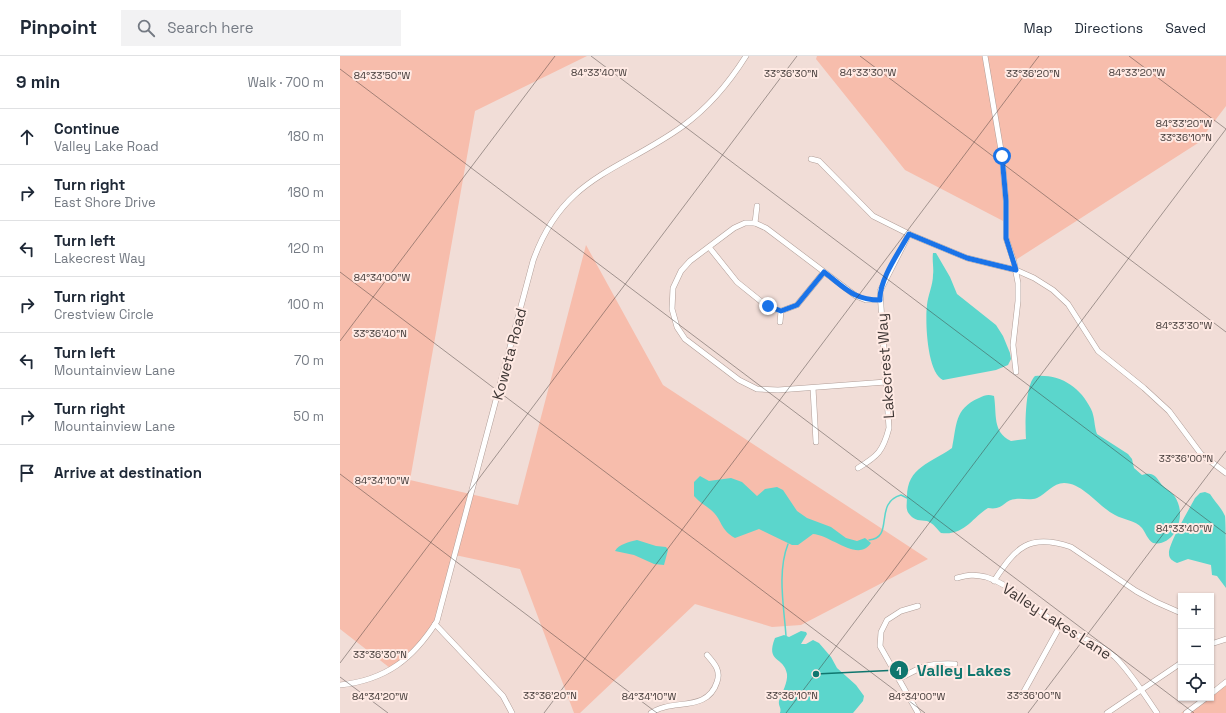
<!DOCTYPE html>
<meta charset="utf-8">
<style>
:root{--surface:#fff;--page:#f2f2f3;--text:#1f2937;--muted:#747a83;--line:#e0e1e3}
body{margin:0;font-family:"Space Grotesk",sans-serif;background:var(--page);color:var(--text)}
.controls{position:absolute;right:12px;bottom:12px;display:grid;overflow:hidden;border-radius:0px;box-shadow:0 1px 3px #0004}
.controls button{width:36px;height:36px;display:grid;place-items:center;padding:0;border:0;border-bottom:1px solid var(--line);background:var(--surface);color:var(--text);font:20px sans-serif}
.stop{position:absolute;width:12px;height:12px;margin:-9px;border:3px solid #1a73e8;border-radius:50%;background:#fff}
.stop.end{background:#1a73e8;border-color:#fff;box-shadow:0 1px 4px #0008}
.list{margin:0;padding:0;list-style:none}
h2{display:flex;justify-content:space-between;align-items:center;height:52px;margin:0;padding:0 16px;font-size:17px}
h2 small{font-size:13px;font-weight:400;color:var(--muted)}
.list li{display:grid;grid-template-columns:26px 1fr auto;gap:12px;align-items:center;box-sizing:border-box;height:56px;padding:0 16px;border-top:1px solid var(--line)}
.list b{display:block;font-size:15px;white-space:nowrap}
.list p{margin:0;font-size:13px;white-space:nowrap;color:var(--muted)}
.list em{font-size:13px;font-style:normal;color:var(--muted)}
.icon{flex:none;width:22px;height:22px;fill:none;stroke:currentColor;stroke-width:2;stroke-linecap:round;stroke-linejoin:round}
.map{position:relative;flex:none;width:886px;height:657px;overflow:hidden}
header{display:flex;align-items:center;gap:24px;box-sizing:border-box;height:56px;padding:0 20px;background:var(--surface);border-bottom:1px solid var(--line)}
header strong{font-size:19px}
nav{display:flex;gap:22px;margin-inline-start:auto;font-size:14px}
.search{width:280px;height:36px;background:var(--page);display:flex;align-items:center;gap:10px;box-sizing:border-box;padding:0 14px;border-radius:0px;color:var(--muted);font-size:15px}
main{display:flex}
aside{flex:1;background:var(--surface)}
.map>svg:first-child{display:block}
.green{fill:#f7bdac}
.water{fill:#5bd6cc}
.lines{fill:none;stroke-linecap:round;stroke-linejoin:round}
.stream{stroke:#5bd6cc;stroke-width:1.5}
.minor-casing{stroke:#b09d97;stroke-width:6}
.minor{stroke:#fff;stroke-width:5}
.route{stroke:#1a73e8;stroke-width:5}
.ticks{fill:none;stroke:#3f3735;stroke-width:1;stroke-opacity:0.45}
.labels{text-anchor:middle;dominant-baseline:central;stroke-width:4;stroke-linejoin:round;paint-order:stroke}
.street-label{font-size:15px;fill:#3f3735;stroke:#ffeae4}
.ticks-label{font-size:10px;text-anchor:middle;fill:#3f3735;stroke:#ffeae4;stroke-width:4;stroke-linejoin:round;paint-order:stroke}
.leader{fill:none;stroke:#0f766e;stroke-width:1.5}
.callout-dot{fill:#0f766e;stroke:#ffeae4;stroke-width:1.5}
.mark-label{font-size:12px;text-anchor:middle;font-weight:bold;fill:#fff}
.callout-label{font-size:16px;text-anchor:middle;font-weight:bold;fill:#0f766e;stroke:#ffeae4;stroke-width:4;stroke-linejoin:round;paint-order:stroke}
</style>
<header>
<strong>Pinpoint</strong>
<div class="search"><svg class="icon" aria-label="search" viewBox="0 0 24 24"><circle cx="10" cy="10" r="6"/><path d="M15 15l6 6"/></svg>Search here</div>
<nav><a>Map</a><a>Directions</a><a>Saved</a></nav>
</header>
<main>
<aside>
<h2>9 min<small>Walk · 700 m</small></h2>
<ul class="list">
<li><svg class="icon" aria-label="ahead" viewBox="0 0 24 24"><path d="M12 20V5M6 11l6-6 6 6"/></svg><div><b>Continue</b><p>Valley Lake Road</p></div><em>180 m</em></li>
<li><svg class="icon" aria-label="right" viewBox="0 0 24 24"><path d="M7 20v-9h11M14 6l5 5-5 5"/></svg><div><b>Turn right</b><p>East Shore Drive</p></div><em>180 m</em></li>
<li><svg class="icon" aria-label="left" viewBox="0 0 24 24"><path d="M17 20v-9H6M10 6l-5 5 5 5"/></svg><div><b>Turn left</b><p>Lakecrest Way</p></div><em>120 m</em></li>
<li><svg class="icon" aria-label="right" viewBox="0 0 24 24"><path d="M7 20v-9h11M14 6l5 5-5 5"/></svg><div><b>Turn right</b><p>Crestview Circle</p></div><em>100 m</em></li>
<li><svg class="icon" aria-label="left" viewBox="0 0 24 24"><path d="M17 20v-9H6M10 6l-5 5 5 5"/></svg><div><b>Turn left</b><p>Mountainview Lane</p></div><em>70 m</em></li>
<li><svg class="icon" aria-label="right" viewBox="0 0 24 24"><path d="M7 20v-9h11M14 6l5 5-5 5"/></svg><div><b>Turn right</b><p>Mountainview Lane</p></div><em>50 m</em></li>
<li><svg class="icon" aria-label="arrive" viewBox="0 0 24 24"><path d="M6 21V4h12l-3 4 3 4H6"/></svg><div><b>Arrive at destination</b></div></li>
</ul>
</aside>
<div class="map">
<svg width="886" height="657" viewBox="0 0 886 657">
<rect width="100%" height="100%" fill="#f1ddd7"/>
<!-- green -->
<g class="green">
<polygon points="0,0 247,0 135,55 70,424 178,449 246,189 323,329 588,503 461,569 432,571 355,548 240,657 234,657 180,513 115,499 96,567 71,596 50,612 0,573"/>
<polygon points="477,0 886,0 886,50 858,87 674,205 668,193 667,167 565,114 476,3"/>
<polygon points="886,627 886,657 841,657 863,642 871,642 871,637"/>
</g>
<!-- water -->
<g class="water">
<path d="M593,197H596L610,221L617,238L656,269L663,280L670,297L671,303L668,309L656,314L603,324C587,317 585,265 587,249C588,239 593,229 593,219C594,212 592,205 593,197Z"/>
<path d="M695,320C721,318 740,331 751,353C755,361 754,370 757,378L788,398L792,403L794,412L802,419C814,415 816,421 822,429C829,436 834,436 838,447C845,464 833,491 813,487C807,483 806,477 802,472C795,464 784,464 775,459C759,451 743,427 724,427C713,427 706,438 697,442C689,445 683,442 676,443C664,443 664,455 648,452C632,462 624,480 601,477C597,473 593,467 587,465C580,464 575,465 570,459C565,454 567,448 567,441C567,411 591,407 612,392C617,369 614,353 639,342C645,339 648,338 654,340C657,358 652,376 671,385L686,383C685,370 685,329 695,320Z"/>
<path d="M360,420L369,425L391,422L402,426L417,440L425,433L437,431L443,434L457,455L467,462L491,471L506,482L517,485L525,482L531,487C518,507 491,479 473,478L458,489H452L419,473L395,482C380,474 382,463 371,454C365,449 359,446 354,440V426Z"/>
<path d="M865,436L870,438C875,446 881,451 885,460C886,469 886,519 886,532L877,520L872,519L871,509L848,503L837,507C833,505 829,503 829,498C828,488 850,452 855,442L860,437Z"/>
<path d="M297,484L316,490L326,491L328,494L324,509L314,508L294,499L275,495C279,488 289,486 297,484Z"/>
<path d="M461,575L466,576L467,578L461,588H466L473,584L479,587L491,601L497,612L516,629L524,640L523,645L513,657H440C442,652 438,650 439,645C442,637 448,626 447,618C444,600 425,607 435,582L444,579L449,581Z"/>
</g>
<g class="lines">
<!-- stream -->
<g class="stream">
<path d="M529,484C555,482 533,447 561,439L567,442"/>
<path d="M446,580C444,551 437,516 448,488"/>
</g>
<defs>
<g id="minor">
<polyline points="645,0 662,100 666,145 666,182 674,206 678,227 678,245 673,289 676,316"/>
<polyline points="471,103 479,105 533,160 569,178 627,202 676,214 694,222 713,234 728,248 758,295 804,332 829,355 861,398 886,417"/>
<polyline points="415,167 417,150"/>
<polyline points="369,191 397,226 428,251 441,255 457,249 484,216"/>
<polyline points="540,244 526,244 516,240 426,172 415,167 405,167 394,172 350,205 341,215 333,232 332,253 337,271 345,283 399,324 417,333 438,334 546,326"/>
<polyline points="440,266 441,255"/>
<polyline points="473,332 476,386"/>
<path d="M518,412C538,400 543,395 549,372L540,235L569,178"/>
<path d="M617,522C628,519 634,518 646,521C674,530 695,554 720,570C738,581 759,586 775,601C791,617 804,638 817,657"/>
<path d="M654,525C676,491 689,477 731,491L796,535L816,546L841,557"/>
<polyline points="95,568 163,640 172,657"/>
<polyline points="871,588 886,583"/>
<path d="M559,623C582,610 588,607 615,608"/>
<path d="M0,629C46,624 73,603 97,565L193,205C223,120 279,116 343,70C369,51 389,27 406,0"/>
<polyline points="871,638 886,626"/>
<polyline points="682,639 720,570"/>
<path d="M311,657C332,642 367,657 377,626C381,615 375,608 367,599"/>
<polyline points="578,657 540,590 541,576 547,564 561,555 578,550"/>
<polyline points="767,657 841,607"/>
<polyline points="846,657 866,642"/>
</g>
</defs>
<!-- minor casing -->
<use href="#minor" class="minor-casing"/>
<!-- minor -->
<use href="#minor" class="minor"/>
</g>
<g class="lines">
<!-- route -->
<path class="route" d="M428,250L441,255L457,249L484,216C504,231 513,244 540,244C539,224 559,196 569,178L627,202L676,214L666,182V145L662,100"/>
</g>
<!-- ticks -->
<path class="ticks" d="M251,0L886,478M520,0L886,276M789,0L886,73M0,13L854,657M0,216L585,657M0,285L215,0M0,418L317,657M0,607L457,0M0,621L48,657M204,657L699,0M446,657L886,73M688,657L886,395"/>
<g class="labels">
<!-- street labels -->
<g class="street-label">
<text transform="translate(169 298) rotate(-75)">Koweta Road</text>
<text transform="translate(545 310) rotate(-94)">Lakecrest Way</text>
<text transform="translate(717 565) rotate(33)">Valley Lakes Lane</text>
</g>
</g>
<g class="ticks-label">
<text x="259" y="20">84°33'40"W</text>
<text x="528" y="20">84°33'30"W</text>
<text x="797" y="20">84°33'20"W</text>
<text x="451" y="21">33°36'30"N</text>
<text x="693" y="21">33°36'20"N</text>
<text x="42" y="23">84°33'50"W</text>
<text x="844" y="71">84°33'20"W</text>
<text x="846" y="85">33°36'10"N</text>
<text x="42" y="225">84°34'00"W</text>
<text x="844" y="273">84°33'30"W</text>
<text x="40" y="281">33°36'40"N</text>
<text x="846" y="406">33°36'00"N</text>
<text x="42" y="428">84°34'10"W</text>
<text x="844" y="476">84°33'40"W</text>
<text x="40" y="602">33°36'30"N</text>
<text x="210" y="643">33°36'20"N</text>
<text x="452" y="643">33°36'10"N</text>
<text x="694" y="643">33°36'00"N</text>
<text x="40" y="644">84°34'20"W</text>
<text x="309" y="644">84°34'10"W</text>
<text x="577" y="644">84°34'00"W</text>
</g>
<!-- callouts -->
<path class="leader" d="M476 618L559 614"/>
<g class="callout-dot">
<circle cx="476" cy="618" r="4"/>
<circle cx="559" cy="614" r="10"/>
</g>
<g class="mark-label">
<text x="559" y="619">1</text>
</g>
<g class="callout-label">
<text x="624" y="620">Valley Lakes</text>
</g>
</svg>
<div class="controls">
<button>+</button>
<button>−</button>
<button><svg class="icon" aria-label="locate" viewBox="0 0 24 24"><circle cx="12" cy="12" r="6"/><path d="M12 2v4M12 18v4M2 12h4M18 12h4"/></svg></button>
</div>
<div class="stop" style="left:662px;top:100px"></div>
<div class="stop end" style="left:428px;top:250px"></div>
</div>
</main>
